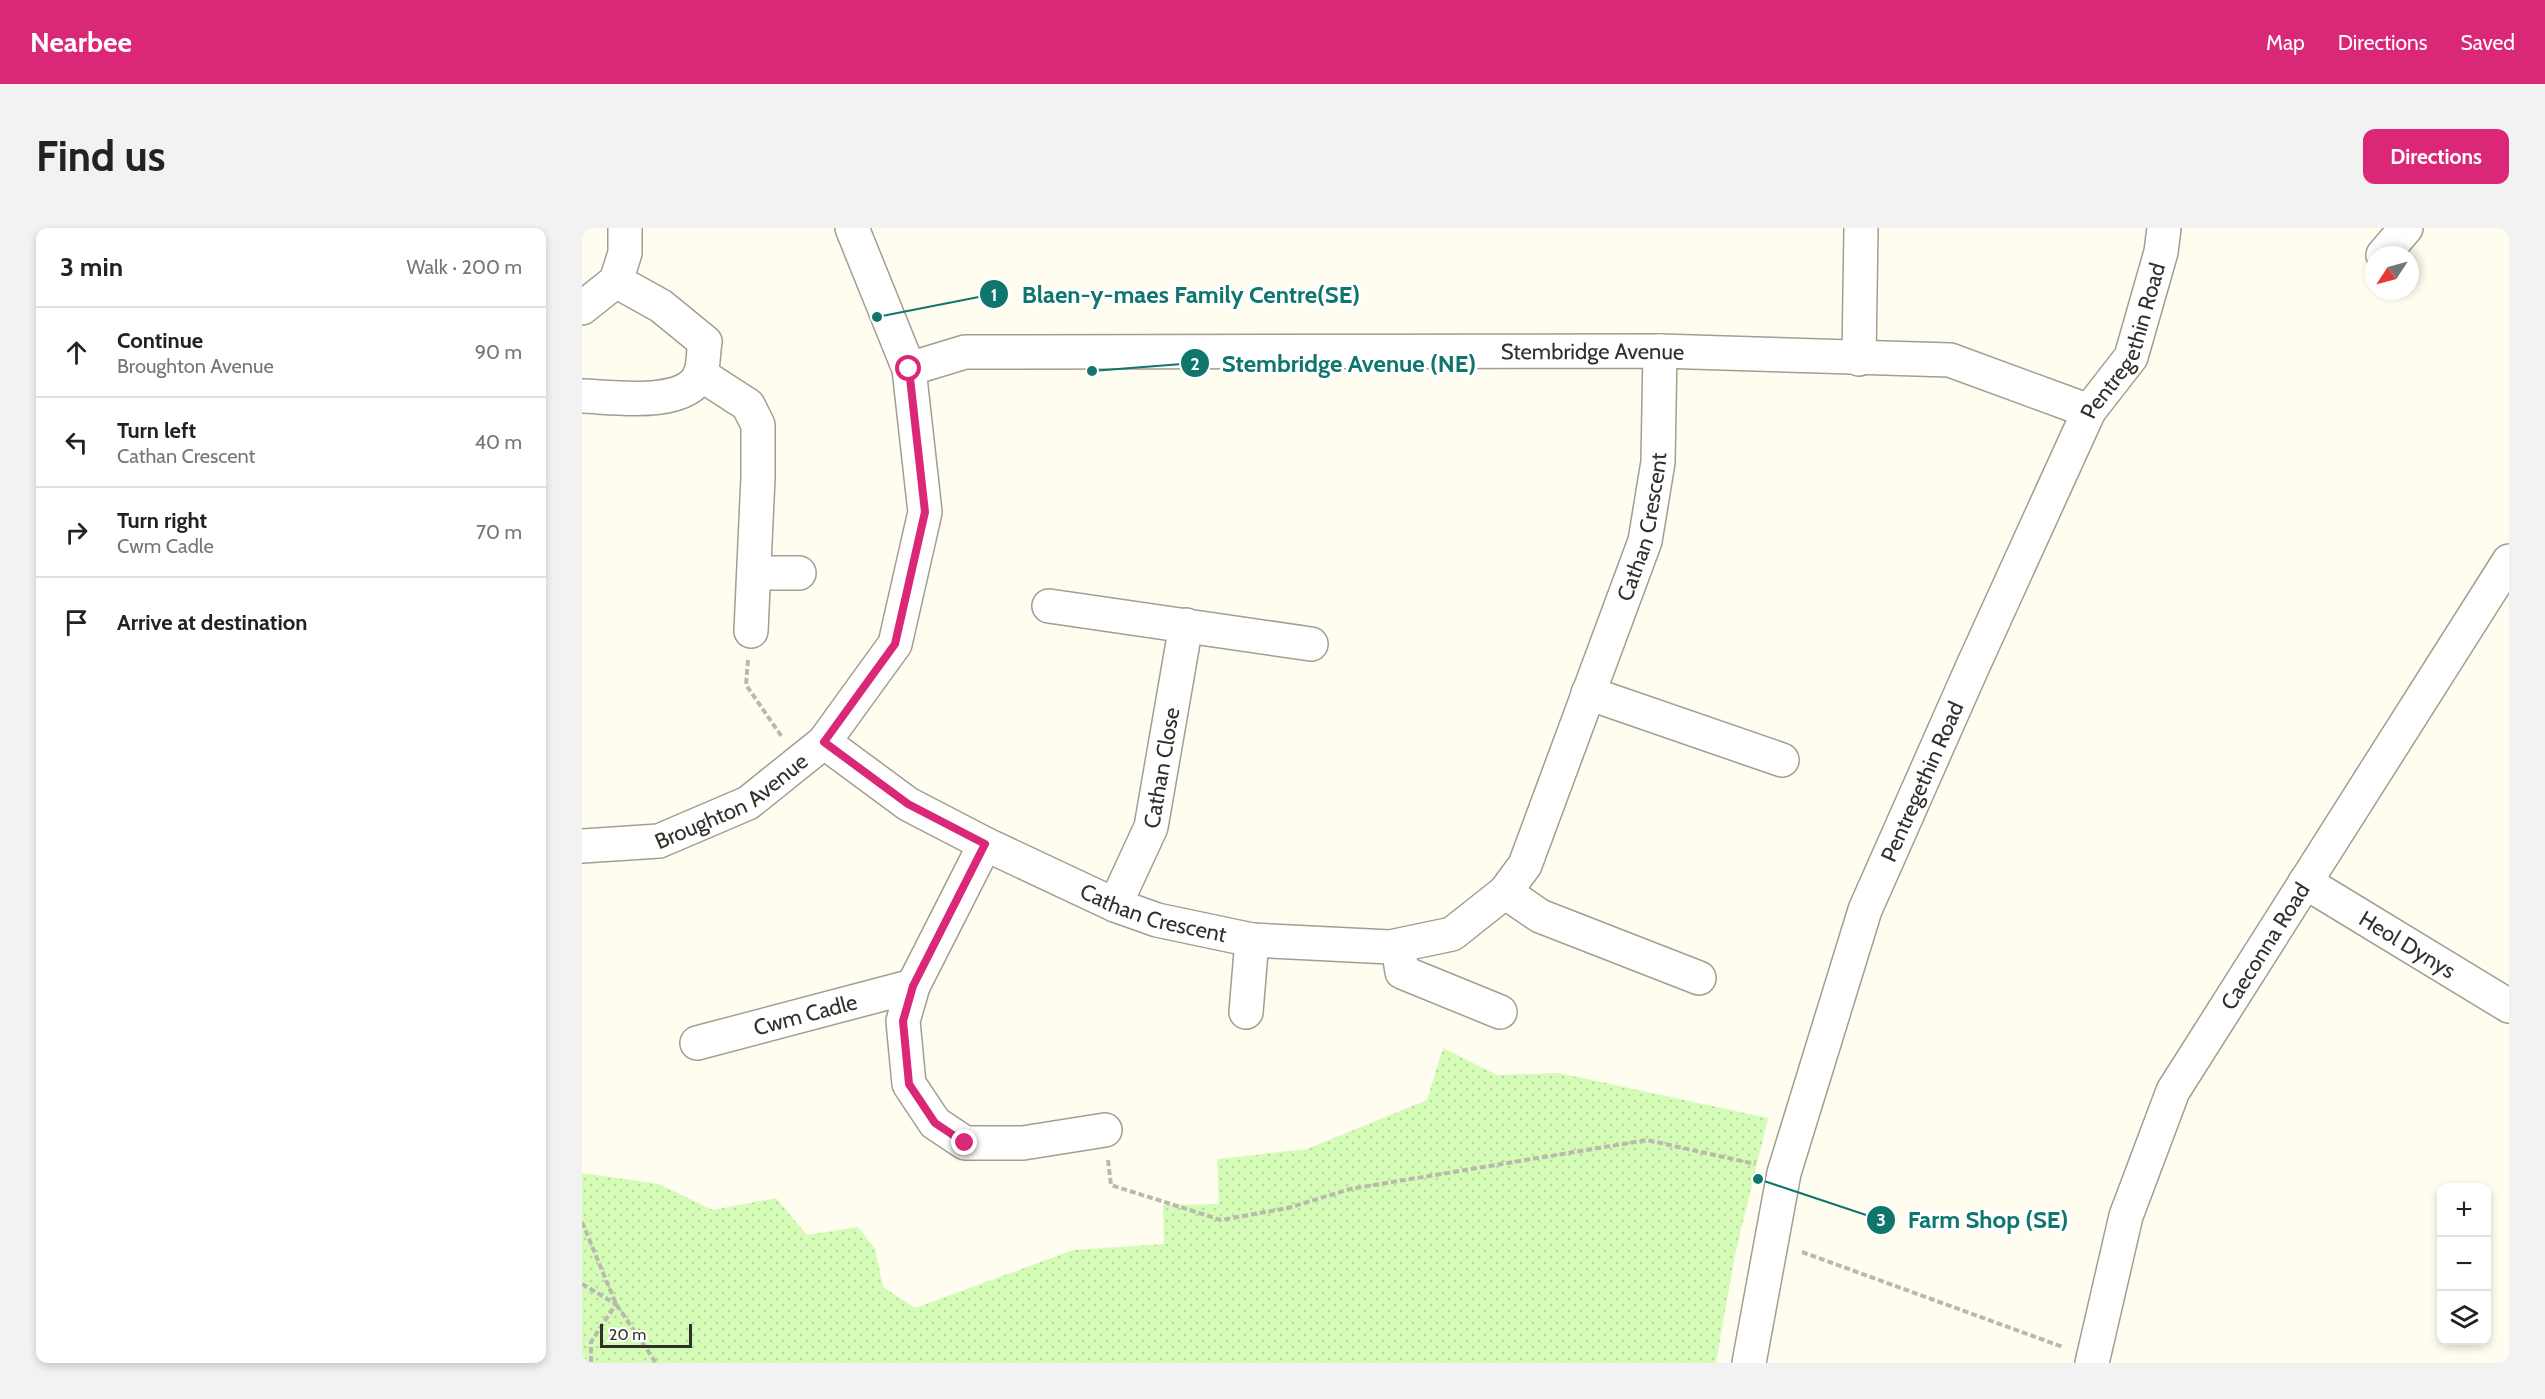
<!DOCTYPE html>
<meta charset="utf-8">
<style>
:root{--surface:#fff;--page:#f2f2f2;--text:#222;--muted:#767676;--line:#e0e0e0;--accent:#db2777}
body{margin:0;font-family:Cabin,sans-serif;background:var(--page);color:var(--text)}
.controls{position:absolute;right:18px;bottom:18px;display:grid;overflow:hidden;border-radius:12px;box-shadow:0 3px 9px #0003}
.controls button{width:54px;height:54px;display:grid;place-items:center;padding:0;border:0;border-bottom:2px solid var(--line);background:var(--surface);color:var(--text);font:30px sans-serif}
.compass{position:absolute;left:1783px;top:18px;width:54px;height:54px;border-radius:50%;background:var(--surface);box-shadow:0 3px 9px #0003;rotate:234deg}
.scale{position:absolute;left:18px;bottom:15px;width:92px;box-sizing:border-box;padding-left:6px;border:3px solid #32302b;border-top:0;font-size:16px;line-height:21px;white-space:nowrap;color:#32302b;-webkit-text-stroke:4px #fff;paint-order:stroke}
.stop{position:absolute;width:18px;height:18px;margin:-14px;border:4px solid #db2777;border-radius:50%;background:#fff}
.stop.end{background:#db2777;border-color:#fff;box-shadow:0 2px 6px #0008}
.list{margin:0;padding:0;list-style:none}
h2{display:flex;justify-content:space-between;align-items:center;height:78px;margin:0;padding:0 24px;font-size:26px}
h2 small{font-size:20px;font-weight:400;color:var(--muted)}
.list li{display:grid;grid-template-columns:39px 1fr auto;gap:18px;align-items:center;box-sizing:border-box;height:90px;padding:0 24px;border-top:2px solid var(--line)}
.list b{display:block;font-size:22px;white-space:nowrap}
.list p{margin:0;font-size:20px;white-space:nowrap;color:var(--muted)}
.list em{font-size:20px;font-style:normal;color:var(--muted)}
.icon{flex:none;width:33px;height:33px;fill:none;stroke:currentColor;stroke-width:2;stroke-linecap:round;stroke-linejoin:round}
.map{position:relative;flex:none;width:1927px;height:1135px;overflow:hidden;border-radius:12px}
header{display:flex;align-items:center;gap:36px;box-sizing:border-box;height:84px;padding:0 30px;background:var(--accent);color:#fff}
header strong{font-size:28px}
nav{display:flex;gap:33px;margin-inline-start:auto;font-size:21px}
.intro{display:flex;align-items:center;justify-content:space-between;box-sizing:border-box;height:144px;padding:0 36px}
h1{margin:0;font-size:42px}
.button{padding:15px 27px;border-radius:12px;background:var(--accent);color:#fff;font-size:21px;font-weight:700}
main{display:flex;gap:36px;padding:0 36px}
aside{flex:1;background:var(--surface);border-radius:12px;box-shadow:0 3px 9px #0003}
.map>svg:first-child{display:block}
.park{fill:url(#park-dots)}
.lines{fill:none;stroke-linecap:round;stroke-linejoin:round}
.minor-casing{stroke:#a29e91;stroke-width:36}
.path{stroke:#bbb9af;stroke-width:4;stroke-dasharray:6 3;stroke-linecap:butt}
.minor{stroke:#fff;stroke-width:33}
.route{stroke:#db2777;stroke-width:8}
.labels{text-anchor:middle;dominant-baseline:central;stroke-width:6;stroke-linejoin:round;paint-order:stroke}
.street-label{font-size:22px;fill:#32302b;stroke:#fff}
.leader{fill:none;stroke:#0f766e;stroke-width:2}
.callout-dot{fill:#0f766e;stroke:#fff;stroke-width:2}
.mark-label{font-size:18px;text-anchor:middle;font-weight:bold;fill:#fff}
.callout-label{font-size:24px;text-anchor:middle;font-weight:bold;fill:#0f766e;stroke:#fff;stroke-width:6;stroke-linejoin:round;paint-order:stroke}
</style>
<header>
<strong>Nearbee</strong>
<nav><a>Map</a><a>Directions</a><a>Saved</a></nav>
</header>
<div class="intro"><h1>Find us</h1><a class="button">Directions</a></div>
<main>
<aside>
<h2>3 min<small>Walk · 200 m</small></h2>
<ul class="list">
<li><svg class="icon" aria-label="ahead" viewBox="0 0 24 24"><path d="M12 20V5M6 11l6-6 6 6"/></svg><div><b>Continue</b><p>Broughton Avenue</p></div><em>90 m</em></li>
<li><svg class="icon" aria-label="left" viewBox="0 0 24 24"><path d="M17 20v-9H6M10 6l-5 5 5 5"/></svg><div><b>Turn left</b><p>Cathan Crescent</p></div><em>40 m</em></li>
<li><svg class="icon" aria-label="right" viewBox="0 0 24 24"><path d="M7 20v-9h11M14 6l5 5-5 5"/></svg><div><b>Turn right</b><p>Cwm Cadle</p></div><em>70 m</em></li>
<li><svg class="icon" aria-label="arrive" viewBox="0 0 24 24"><path d="M6 21V4h12l-3 4 3 4H6"/></svg><div><b>Arrive at destination</b></div></li>
</ul>
</aside>
<div class="map">
<svg width="1927" height="1135" viewBox="0 0 1927 1135">
<defs>
<pattern id="park-dots" width="8" height="8" patternUnits="userSpaceOnUse" patternTransform="scale(1.5)"><rect width="8" height="8" fill="#d5fcb7"/><path d="M2 2h.1M6 6h.1" fill="none" stroke="#b7d89e" stroke-width="1.8" stroke-linecap="round"/></pattern>
</defs>
<rect width="100%" height="100%" fill="#fffcf0"/>
<!-- park -->
<polygon class="park" points="861,820 915,847 977,845 1186,890 1153,1027 1134,1135 0,1135 0,945 77,956 131,982 194,970 225,1007 276,999 293,1021 301,1059 333,1080 491,1022 582,1016 581,977 637,976 635,931 725,921 845,872"/>
<g class="lines">
<defs>
<g id="minor">
<polyline points="1801,27 1824,0"/>
<polyline points="0,80 34,53 43,25 43,0"/>
<polyline points="1277,131 1279,0"/>
<path id="s1" d="M327,141L383,124L1078,123L1368,132L1507,183"/>
<polyline points="118,146 166,177 176,197 176,249 169,403"/>
<path d="M0,168C31,169 103,180 118,147C122,138 121,124 123,114L79,78L34,53"/>
<polyline points="172,345 217,345"/>
<polyline points="467,378 729,416"/>
<polyline points="1006,465 1200,532"/>
<path id="s2" d="M242,514L326,576L403,616L533,677L575,692L670,712L808,719L870,706L923,664L943,637L1063,313L1076,234L1078,123"/>
<polyline points="403,616 331,758 321,793 327,856 353,895 383,915 441,915 523,902"/>
<path id="s3" d="M0,618L77,613L166,575L242,514L313,416L343,284L327,141L270,0"/>
<path id="s4" d="M1723,654L1927,778"/>
<polyline points="923,664 958,688 1117,750"/>
<path id="s5" d="M533,677L569,599L604,397"/>
<polyline points="816,718 820,744 918,784"/>
<polyline points="664,784 670,712"/>
<path id="s6" d="M115,815L331,758"/>
<path id="s7" d="M1167,1135L1202,945L1283,682L1390,440L1507,183L1549,129L1579,24L1582,0"/>
<path id="s8" d="M1510,1135L1544,988L1591,863L1927,333"/>
</g>
</defs>
<!-- minor casing -->
<use href="#minor" class="minor-casing"/>
<!-- path -->
<g class="path">
<polyline points="166,432 164,457 200,509"/>
<polyline points="526,932 529,957 639,992 706,980 768,961 1065,912 1173,936"/>
<polyline points="0,994 34,1076 74,1135"/>
<polyline points="1220,1024 1481,1119"/>
<polyline points="0,1056 34,1076 9,1114 9,1135"/>
</g>
<!-- minor -->
<use href="#minor" class="minor"/>
</g>
<g class="lines">
<!-- route -->
<polyline class="route" points="327,141 343,284 313,416 242,514 326,576 403,616 331,758 321,793 327,856 353,895 383,915"/>
</g>
<g class="labels">
<!-- street labels -->
<g class="street-label">
<text stroke="none"><textPath href="#s7" startOffset="1095">Pentregethin Road</textPath></text>
<text stroke="none"><textPath href="#s1" startOffset="686">Stembridge Avenue</textPath></text>
<text stroke="none"><textPath href="#s2" startOffset="1138">Cathan Crescent</textPath></text>
<text stroke="none"><textPath href="#s5" startOffset="146">Cathan Close</textPath></text>
<text stroke="none"><textPath href="#s7" startOffset="609">Pentregethin Road</textPath></text>
<text stroke="none"><textPath href="#s3" startOffset="160">Broughton Avenue</textPath></text>
<text stroke="none"><textPath href="#s2" startOffset="374">Cathan Crescent</textPath></text>
<text stroke="none"><textPath href="#s4" startOffset="120">Heol Dynys</textPath></text>
<text stroke="none"><textPath href="#s8" startOffset="456">Caeconna Road</textPath></text>
<text stroke="none"><textPath href="#s6" startOffset="112">Cwm Cadle</textPath></text>
</g>
</g>
<!-- callouts -->
<path class="leader" d="M295 89L412 66M510 143L613 135M1176 951L1299 992"/>
<g class="callout-dot">
<circle cx="295" cy="89" r="6"/>
<circle cx="510" cy="143" r="6"/>
<circle cx="1176" cy="951" r="6"/>
<circle cx="412" cy="66" r="15"/>
<circle cx="613" cy="135" r="15"/>
<circle cx="1299" cy="992" r="15"/>
</g>
<g class="mark-label">
<text x="412" y="73">1</text>
<text x="613" y="142">2</text>
<text x="1299" y="998">3</text>
</g>
<g class="callout-label">
<text x="609" y="75">Blaen-y-maes Family Centre(SE)</text>
<text x="767" y="144">Stembridge Avenue (NE)</text>
<text x="1406" y="1000">Farm Shop (SE)</text>
</g>
</svg>
<div class="controls">
<button>+</button>
<button>−</button>
<button><svg class="icon" aria-label="layers" viewBox="0 0 24 24"><path d="M12 4l9 5-9 5-9-5zM3 14l9 5 9-5"/></svg></button>
</div>
<svg class="compass" viewBox="-18 -18 36 36"><path d="M0-13l5 13h-10z" fill="#e53935"/><path d="M0 13l5-13h-10z" fill="#767676"/></svg>
<div class="scale">20 m</div>
<div class="stop" style="left:327px;top:141px"></div>
<div class="stop end" style="left:383px;top:915px"></div>
</div>
</main>
